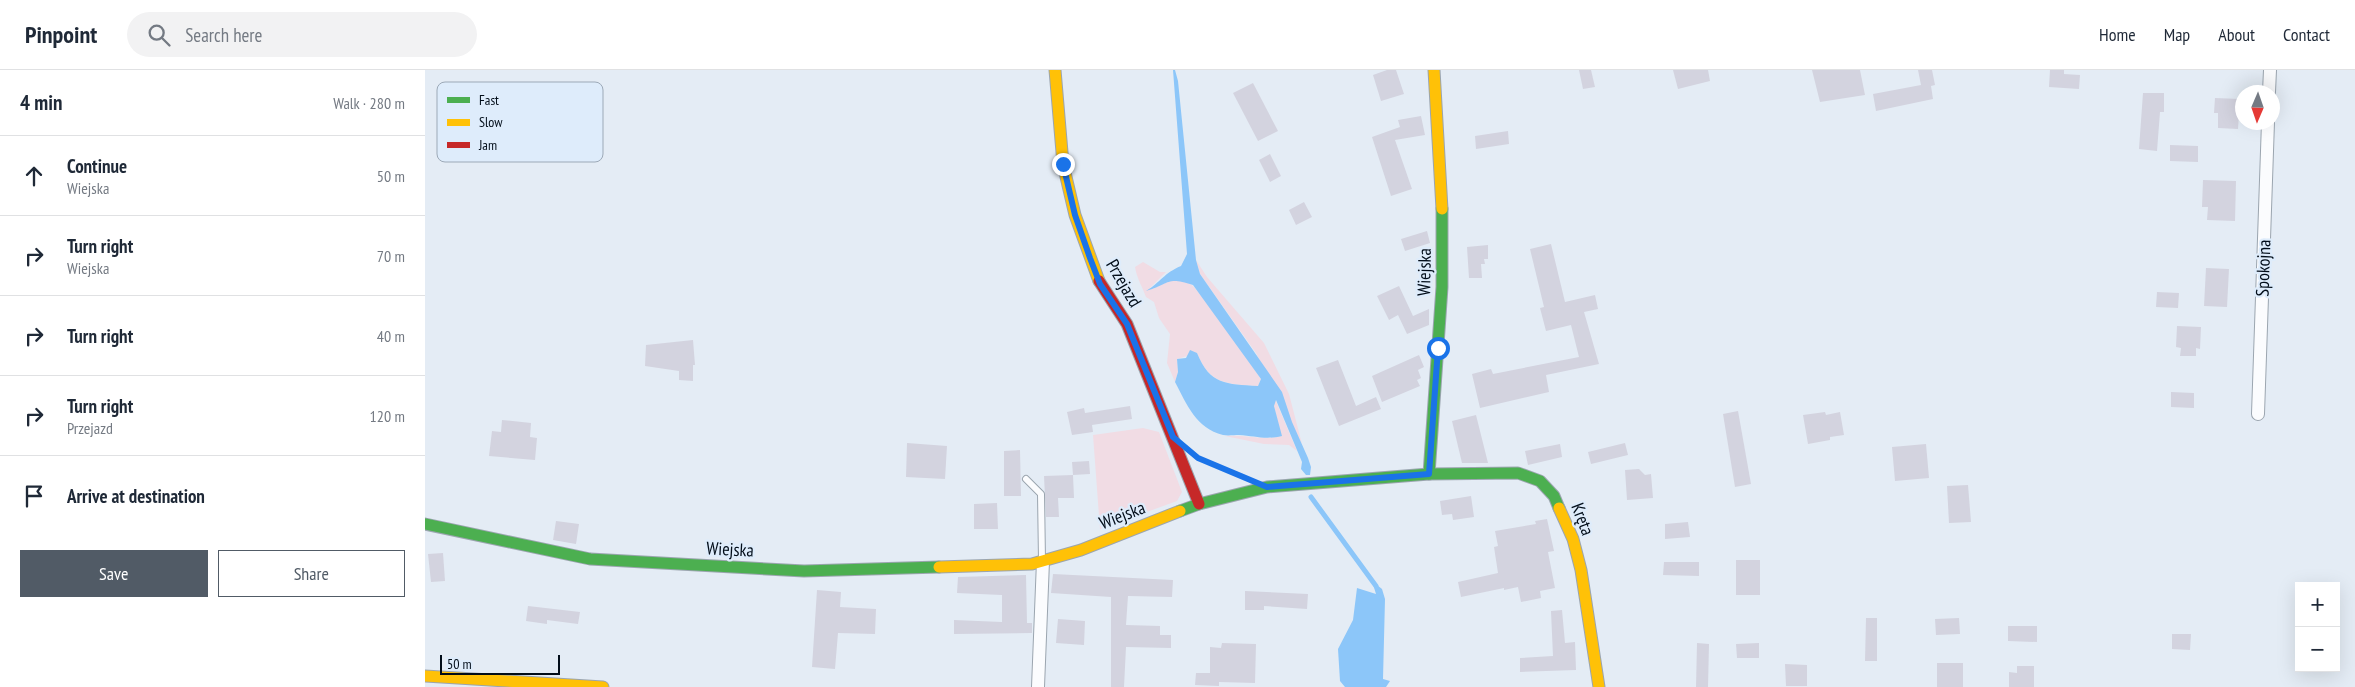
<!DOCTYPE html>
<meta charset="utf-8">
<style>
:root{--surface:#fff;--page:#f2f2f3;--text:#1f2937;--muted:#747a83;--line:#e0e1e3;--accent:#515b66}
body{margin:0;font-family:"PT Sans Narrow",sans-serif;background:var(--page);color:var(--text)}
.controls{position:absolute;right:15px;bottom:15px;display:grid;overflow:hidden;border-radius:0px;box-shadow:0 5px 20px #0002}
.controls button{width:45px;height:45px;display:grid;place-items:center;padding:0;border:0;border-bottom:1px solid var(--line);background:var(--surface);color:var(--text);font:25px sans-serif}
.compass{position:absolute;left:1810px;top:15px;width:45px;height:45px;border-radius:50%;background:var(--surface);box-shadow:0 5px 20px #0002;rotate:182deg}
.scale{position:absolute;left:15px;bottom:12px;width:120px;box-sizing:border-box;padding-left:5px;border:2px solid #020d19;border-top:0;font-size:14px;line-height:18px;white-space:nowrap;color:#020d19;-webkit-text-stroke:4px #deecfb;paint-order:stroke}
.stop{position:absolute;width:15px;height:15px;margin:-11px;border:4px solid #1a73e8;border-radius:50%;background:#fff}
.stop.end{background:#1a73e8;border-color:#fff;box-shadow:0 1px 5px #0008}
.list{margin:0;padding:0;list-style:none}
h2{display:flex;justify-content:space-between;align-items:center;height:65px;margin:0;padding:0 20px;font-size:21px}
h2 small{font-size:16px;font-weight:400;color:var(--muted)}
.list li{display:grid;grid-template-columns:32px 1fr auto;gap:15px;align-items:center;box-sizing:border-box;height:80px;padding:0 20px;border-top:1px solid var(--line)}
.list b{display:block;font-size:19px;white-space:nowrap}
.list p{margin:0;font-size:16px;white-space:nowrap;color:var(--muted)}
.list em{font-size:16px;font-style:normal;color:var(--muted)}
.actions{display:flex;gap:10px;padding:15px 20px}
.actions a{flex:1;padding:11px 0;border:1px solid var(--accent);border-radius:0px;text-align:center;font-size:18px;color:var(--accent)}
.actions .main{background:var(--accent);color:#fff}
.icon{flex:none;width:28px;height:28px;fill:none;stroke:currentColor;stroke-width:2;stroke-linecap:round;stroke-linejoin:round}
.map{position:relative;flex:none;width:1930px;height:617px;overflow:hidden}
header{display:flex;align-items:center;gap:30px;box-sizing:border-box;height:70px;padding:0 25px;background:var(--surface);border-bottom:1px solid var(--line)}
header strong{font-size:24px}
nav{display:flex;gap:28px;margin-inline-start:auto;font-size:18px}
.search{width:350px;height:45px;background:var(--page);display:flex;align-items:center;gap:12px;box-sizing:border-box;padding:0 18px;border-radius:28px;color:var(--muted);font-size:19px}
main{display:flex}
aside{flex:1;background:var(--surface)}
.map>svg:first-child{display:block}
.green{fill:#f1dce4}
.water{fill:#8cc6f9}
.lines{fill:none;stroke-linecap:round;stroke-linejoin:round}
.stream{stroke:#8cc6f9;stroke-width:5}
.building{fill:#d3d3df}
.lane-casing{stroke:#9ba5af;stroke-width:8}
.street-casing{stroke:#9ba5af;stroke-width:14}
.fast-casing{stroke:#9ba5af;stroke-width:13}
.slow-casing{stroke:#9ba5af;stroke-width:13}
.jam-casing{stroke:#9ba5af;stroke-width:13}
.path{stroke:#cfd2d5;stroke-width:3;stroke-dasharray:4 2.5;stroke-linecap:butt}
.lane{stroke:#fbfcfe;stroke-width:6}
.street{stroke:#fbfcfe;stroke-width:12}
.fast{stroke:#4caf50;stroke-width:11}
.slow{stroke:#ffc107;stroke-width:11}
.jam{stroke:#c62828;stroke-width:11}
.route{stroke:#1a73e8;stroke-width:6}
.labels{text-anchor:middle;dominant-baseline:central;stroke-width:4.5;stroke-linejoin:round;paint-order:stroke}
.street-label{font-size:18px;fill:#020d19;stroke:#deecfb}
.key{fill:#deecfb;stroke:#9ca9b7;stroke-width:1}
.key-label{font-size:14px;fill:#020d19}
</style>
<header>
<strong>Pinpoint</strong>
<div class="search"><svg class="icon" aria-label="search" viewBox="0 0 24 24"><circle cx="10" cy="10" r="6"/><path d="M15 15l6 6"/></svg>Search here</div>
<nav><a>Home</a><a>Map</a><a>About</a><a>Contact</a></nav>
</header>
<main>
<aside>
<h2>4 min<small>Walk · 280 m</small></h2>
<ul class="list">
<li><svg class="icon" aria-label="ahead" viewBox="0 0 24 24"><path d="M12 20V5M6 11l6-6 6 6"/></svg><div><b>Continue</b><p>Wiejska</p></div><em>50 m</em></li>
<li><svg class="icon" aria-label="right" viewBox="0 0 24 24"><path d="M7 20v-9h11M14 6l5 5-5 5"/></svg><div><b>Turn right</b><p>Wiejska</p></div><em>70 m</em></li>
<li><svg class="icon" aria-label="right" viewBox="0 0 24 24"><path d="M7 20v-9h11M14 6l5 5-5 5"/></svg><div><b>Turn right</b></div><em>40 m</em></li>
<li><svg class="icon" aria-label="right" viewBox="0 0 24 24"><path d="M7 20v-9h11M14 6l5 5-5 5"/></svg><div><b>Turn right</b><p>Przejazd</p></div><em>120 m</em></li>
<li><svg class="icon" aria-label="arrive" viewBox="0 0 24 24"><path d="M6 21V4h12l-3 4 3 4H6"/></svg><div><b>Arrive at destination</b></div></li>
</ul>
<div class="actions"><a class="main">Save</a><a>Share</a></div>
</aside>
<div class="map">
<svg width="1930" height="617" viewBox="0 0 1930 617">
<rect width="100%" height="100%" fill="#e4ecf5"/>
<!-- green -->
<g class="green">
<polygon points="771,190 782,207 839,273 864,324 877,374 831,283 775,204"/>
<path d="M718,192L735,202H741L723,220C733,218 742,208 752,210C756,210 764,213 767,215C772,218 830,299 836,309L833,316C802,314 785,315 772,283L752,289L753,302L750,312L742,293L745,264L734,248L729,232L721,227C717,216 712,209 710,197Z"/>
<path d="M850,329L872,381L864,375L839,374L800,366C820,364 837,371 856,366L849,336Z"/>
<polygon points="718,358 734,362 757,422 752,431 675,459 668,365"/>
</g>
<!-- water -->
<g class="water">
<path d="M748,0H750L753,11L771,190L775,204L857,322L867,352L883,388L886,397L885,405H881L876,399L877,392L851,330L849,336L857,366C841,370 830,366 814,365C809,365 803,366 798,365C771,358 762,335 750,312L753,302L752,289L761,288L765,280L772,283C785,315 801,314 833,316L836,309L768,215C741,206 745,214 721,221C736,212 739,203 756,196L762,184Z"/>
<polygon points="947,511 957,519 960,529 958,609 965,611 961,617 920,617 915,611 913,579 928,550 932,518 951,524"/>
</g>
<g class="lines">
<!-- stream -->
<polyline class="stream" points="886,427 951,516"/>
</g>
<!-- building -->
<g class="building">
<polygon points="962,0 971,0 979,24 956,31 948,5"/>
<polygon points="1154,0 1166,0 1170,17 1158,19"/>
<polygon points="1248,0 1283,0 1285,11 1253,19"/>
<polygon points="1387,0 1435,0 1440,25 1395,32"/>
<polygon points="1493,0 1507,0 1510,15 1506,16 1508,29 1451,41 1448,24 1496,15"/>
<polygon points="1625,0 1639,0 1639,4 1655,5 1654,19 1624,17"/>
<polygon points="828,13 853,61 833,71 808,23"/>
<polygon points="1718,23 1739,23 1739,42 1735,42 1732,81 1714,79"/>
<polygon points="1790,28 1815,29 1813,59 1793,58 1793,43 1789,43"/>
<polygon points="996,46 1000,65 970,70 987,119 966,126 947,67 975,57 973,50"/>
<polygon points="1083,61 1084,74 1051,79 1050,66"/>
<polygon points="1745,75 1773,76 1773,92 1745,91"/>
<polygon points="845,84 856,106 845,112 834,90"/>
<polygon points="1778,110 1811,111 1810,151 1782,150 1783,137 1777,137"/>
<polygon points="879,132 887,147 871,155 864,140"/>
<polygon points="1002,161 1005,173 980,181 976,169"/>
<polygon points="1126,174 1140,232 1170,225 1173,239 1159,242 1174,294 1121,305 1124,322 1055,338 1047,304 1066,299 1068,304 1154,287 1146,255 1121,261 1115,238 1119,237 1105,179"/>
<polygon points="1063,175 1063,189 1059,189 1060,194 1056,194 1057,208 1044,208 1042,177"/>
<polygon points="1781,198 1804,199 1802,237 1779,236"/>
<polygon points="974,216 988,246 1004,239 1004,255 982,264 973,245 964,250 952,226"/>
<polygon points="1732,222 1754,223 1753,238 1731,237"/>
<polygon points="1752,256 1776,257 1775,279 1771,278 1771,286 1755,286 1756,278 1751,277"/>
<polygon points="268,270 270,295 268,295 268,311 254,310 254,301 220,296 221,275"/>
<polygon points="994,285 999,297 993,300 996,308 992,310 995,316 957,332 947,306"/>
<polygon points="913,290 931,336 951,327 956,339 914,356 891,298"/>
<polygon points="1746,322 1769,323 1769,338 1746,337"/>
<polygon points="705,336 707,349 667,355 668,362 647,365 642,342 659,338 660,343"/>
<polygon points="1313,341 1326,414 1310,417 1298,344"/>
<polygon points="1400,342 1401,345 1415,342 1419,365 1405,367 1405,370 1383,374 1378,345"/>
<polygon points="1051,345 1063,393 1037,393 1027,351"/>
<polygon points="77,350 106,353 105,367 112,368 110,390 64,386 67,361 76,362"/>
<polygon points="482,373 522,376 520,409 481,407"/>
<polygon points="1200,373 1203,385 1166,394 1163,382"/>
<polygon points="1135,374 1137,387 1103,395 1100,381"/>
<polygon points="1501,374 1504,408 1470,411 1467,377"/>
<polygon points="595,380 596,426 579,426 579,381"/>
<polygon points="664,391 665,404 648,405 647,392"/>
<polygon points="1214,399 1220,405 1226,404 1228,428 1202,430 1200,400"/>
<polygon points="648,405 649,428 633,428 634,447 621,447 619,406"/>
<polygon points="1543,415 1546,452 1524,453 1522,416"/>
<polygon points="1046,426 1049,447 1028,450 1027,444 1017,445 1015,431"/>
<polygon points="572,433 573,459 549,459 549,434"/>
<polygon points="1122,449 1129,481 1123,482 1130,518 1115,521 1116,528 1096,532 1093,517 1079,520 1079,518 1036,527 1033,512 1073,503 1069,477 1073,476 1070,461 1111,454 1110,451"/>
<polygon points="131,451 154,454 151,474 128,470"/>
<polygon points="1263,452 1265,467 1240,469 1240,454"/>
<polygon points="18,483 20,511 6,512 3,484"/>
<rect x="1311" y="490" width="24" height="35"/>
<polygon points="1239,492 1274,492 1274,506 1238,505"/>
<polygon points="628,504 748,510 747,527 703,526 701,555 735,556 735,565 746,565 746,578 701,577 699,617 686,617 686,527 626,523"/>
<polygon points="601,505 602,553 607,553 607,563 529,564 529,550 577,552 577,525 532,523 533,507"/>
<polygon points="392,520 416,522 415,537 451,539 450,564 413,563 410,599 387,597"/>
<polygon points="820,521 883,524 882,539 839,536 839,540 820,540"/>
<polygon points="103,536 155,542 153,554 122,550 122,554 101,551"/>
<polygon points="1137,540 1140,573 1150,572 1151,600 1095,602 1095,588 1128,586 1126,541"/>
<polygon points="1441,548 1452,548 1452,591 1440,591"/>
<polygon points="1534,548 1535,564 1511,565 1510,549"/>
<polygon points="633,549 660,551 659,575 631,573"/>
<polygon points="1583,556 1612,556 1612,572 1583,571"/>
<polygon points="1747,564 1766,564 1765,580 1747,579"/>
<polygon points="797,573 831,574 830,613 794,612 794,616 770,615 771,603 785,603 785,577 796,578"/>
<polygon points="1272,573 1284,574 1283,617 1271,617"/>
<polygon points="1334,573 1334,588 1312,588 1311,574"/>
<rect x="1512" y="593" width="26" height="24"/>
<polygon points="1360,594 1382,595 1382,616 1361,616"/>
<polygon points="1592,596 1609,596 1609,617 1584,617 1584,602 1592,603"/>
</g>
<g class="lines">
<defs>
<polyline id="lane" points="601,409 616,424 617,490"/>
<g id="street">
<polyline points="1844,22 1845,0"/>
<polyline points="1833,344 1843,52"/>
<polyline points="613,617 618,491"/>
</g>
<g id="fast">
<polyline points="1004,404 1017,217 1017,139"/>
<polyline points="755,441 774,434 842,417 1004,404 1093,403 1115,411 1129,426 1134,438"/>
<polyline points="0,454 165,489 379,501 514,497"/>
</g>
<g id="slow">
<polyline points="630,0 638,94 650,145 674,211"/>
<polyline points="1009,0 1017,139"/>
<polyline points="1134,438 1148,469 1156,500 1174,617"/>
<polyline points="514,497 607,494 656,480 755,441"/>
<polyline points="0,606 178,617"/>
</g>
<polyline id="jam" points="674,211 702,254 774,434"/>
</defs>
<!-- lane casing -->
<use href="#lane" class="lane-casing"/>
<!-- street casing -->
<use href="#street" class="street-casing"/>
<!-- fast casing -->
<use href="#fast" class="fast-casing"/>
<!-- slow casing -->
<use href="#slow" class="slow-casing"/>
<!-- jam casing -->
<use href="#jam" class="jam-casing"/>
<!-- path -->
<polyline class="path" points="774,388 819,406"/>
<!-- lane -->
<use href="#lane" class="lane"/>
<!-- street -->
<use href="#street" class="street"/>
<!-- fast -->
<use href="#fast" class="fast"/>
<!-- slow -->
<use href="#slow" class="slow"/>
<!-- jam -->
<use href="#jam" class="jam"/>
</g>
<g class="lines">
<!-- route -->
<polyline class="route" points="638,94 650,145 665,188 675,214 702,254 748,367 773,388 842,417 1004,404 1013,278"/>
</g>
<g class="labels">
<!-- street labels -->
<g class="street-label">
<text transform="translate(1838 198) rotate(-88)">Spokojna</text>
<text transform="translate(999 202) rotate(-89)">Wiejska</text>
<text transform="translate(699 213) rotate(60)">Przejazd</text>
<text transform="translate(697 445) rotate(-21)">Wiejska</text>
<text transform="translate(1158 449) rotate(69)">Kręta</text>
<text transform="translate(305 479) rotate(3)">Wiejska</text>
</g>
</g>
<!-- legend -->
<rect x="12" y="12" width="166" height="80" rx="8" class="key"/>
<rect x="22" y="27" width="23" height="6" fill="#4caf50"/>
<rect x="22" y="49" width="23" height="7" fill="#ffc107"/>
<rect x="22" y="72" width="23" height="6" fill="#c62828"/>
<g class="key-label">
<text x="54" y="35">Fast</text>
<text x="54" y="57">Slow</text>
<text x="54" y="80">Jam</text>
</g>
</svg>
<div class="controls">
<button>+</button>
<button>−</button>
</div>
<svg class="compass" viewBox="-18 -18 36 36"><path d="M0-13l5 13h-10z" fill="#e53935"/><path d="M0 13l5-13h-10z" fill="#747a83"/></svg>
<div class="scale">50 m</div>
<div class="stop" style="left:1013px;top:278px"></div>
<div class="stop end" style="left:638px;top:94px"></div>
</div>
</main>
